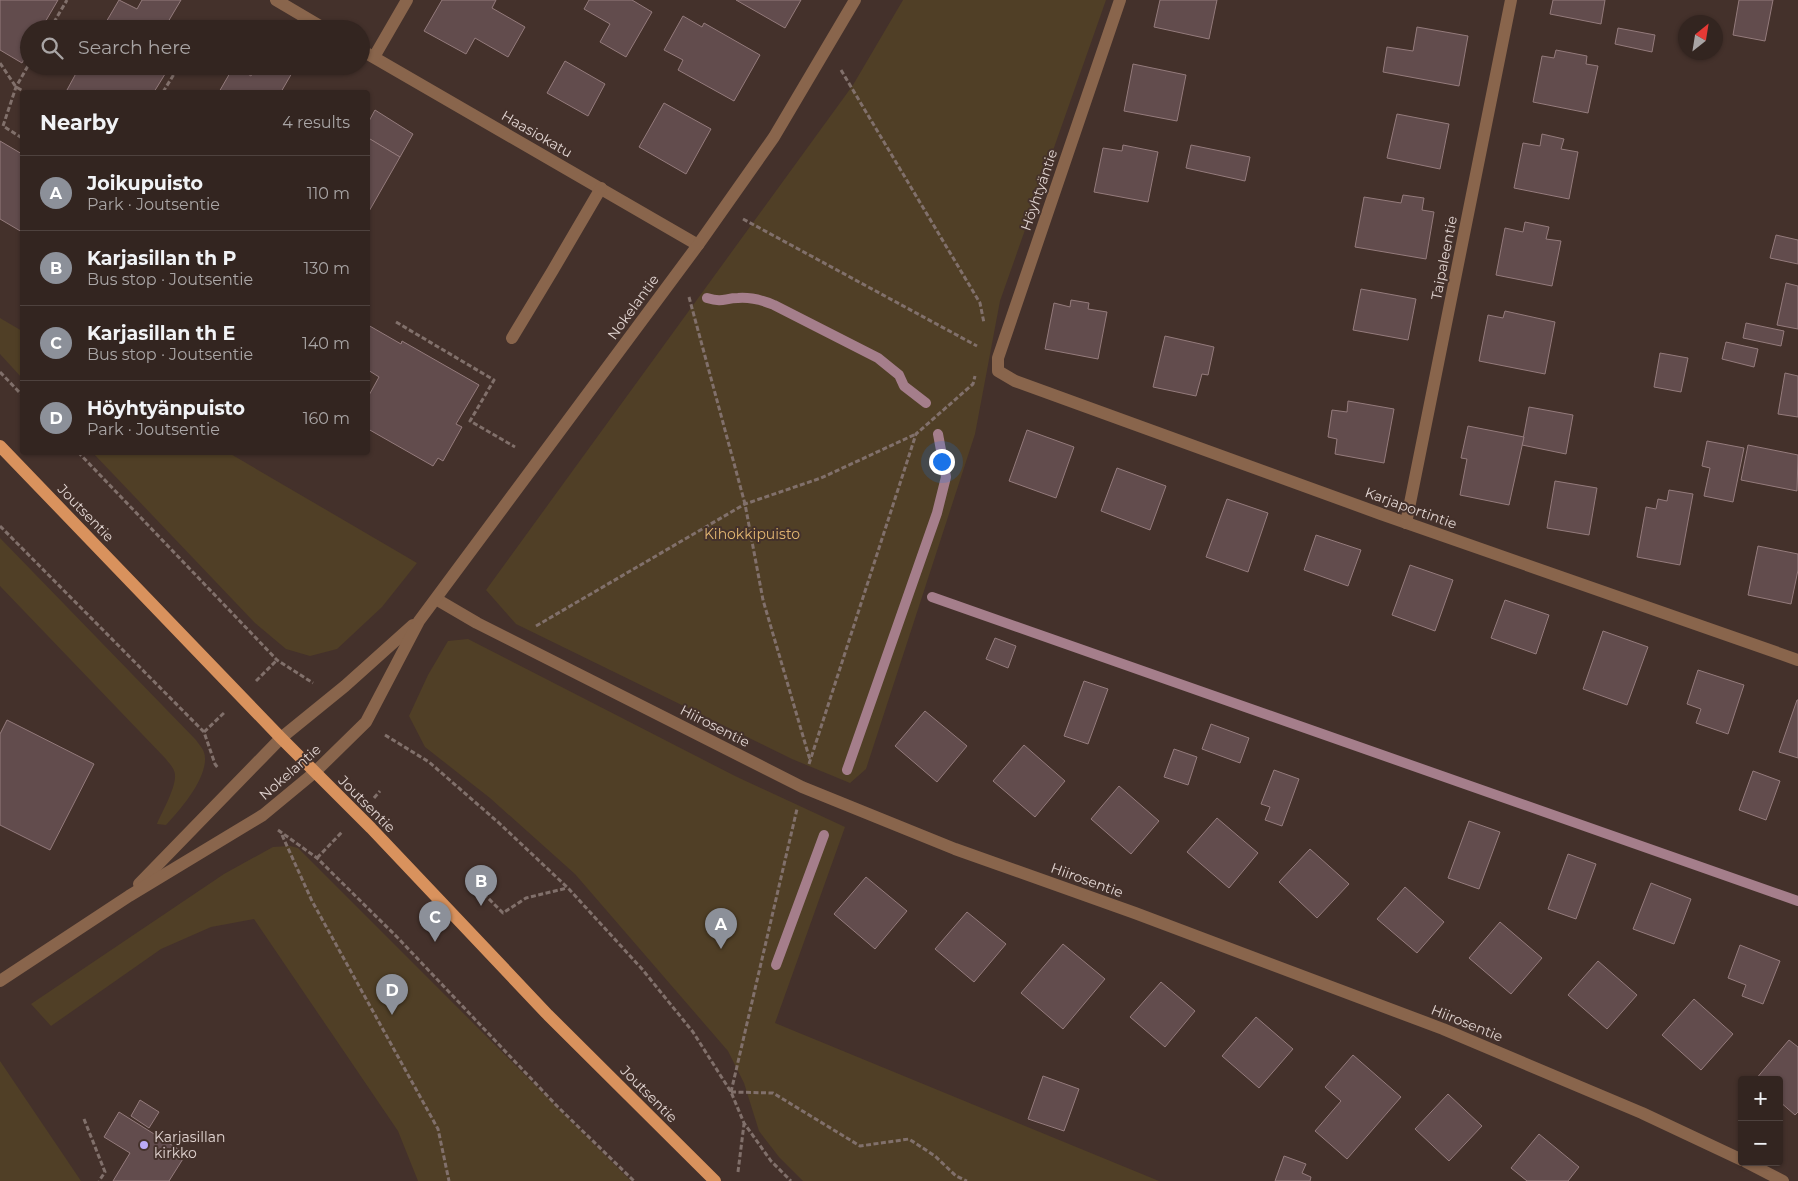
<!DOCTYPE html>
<meta charset="utf-8">
<style>
:root{--surface:#332520;--page:#3e312d;--text:#f1f3f6;--muted:#a9a5a5;--line:#4e423e;--accent:#8c9099}
body{margin:0;font-family:Montserrat,sans-serif;background:var(--page);color:var(--text)}
.controls{position:absolute;right:15px;bottom:15px;display:grid;overflow:hidden;border-radius:5px;box-shadow:0 1px 4px #0004}
.controls button{width:45px;height:45px;display:grid;place-items:center;padding:0;border:0;border-bottom:1px solid var(--line);background:var(--surface);color:var(--text);font:25px sans-serif}
.compass{position:absolute;left:1678px;top:15px;width:45px;height:45px;border-radius:50%;background:var(--surface);box-shadow:0 1px 4px #0004;rotate:30deg}
.you{position:absolute;left:941px;top:461px;width:18px;height:18px;margin:-12px;border:4px solid #fff;border-radius:50%;background:#1a73e8;box-shadow:0 0 0 8px #1a73e833}
.badge{display:grid;place-items:center;width:32px;height:32px;border-radius:50%;background:var(--accent);color:#fff;font-size:16px;font-weight:700}
.pin{position:absolute;translate:-50% -41px;filter:drop-shadow(0 1px 2px #0008)}
.pin::after{content:'';position:absolute;top:26px;width:18px;height:15px;background:inherit;clip-path:polygon(0 0,100% 0,50% 100%)}
.list{margin:0;padding:0;list-style:none}
h2{display:flex;justify-content:space-between;align-items:center;height:65px;margin:0;padding:0 20px;font-size:21px}
h2 small{font-size:16px;font-weight:400;color:var(--muted)}
.list li{display:grid;grid-template-columns:32px 1fr auto;gap:15px;align-items:center;box-sizing:border-box;height:75px;padding:0 20px;border-top:1px solid var(--line)}
.list b{display:block;font-size:19px;white-space:nowrap}
.list p{margin:0;font-size:16px;white-space:nowrap;color:var(--muted)}
.list em{font-size:16px;font-style:normal;color:var(--muted)}
.icon{flex:none;width:28px;height:28px;fill:none;stroke:currentColor;stroke-width:2;stroke-linecap:round;stroke-linejoin:round}
.map{position:relative;flex:none;width:1798px;height:1181px;overflow:hidden}
.search{position:absolute;background:var(--surface);box-shadow:0 1px 4px #0004;left:20px;top:20px;width:350px;height:55px;display:flex;align-items:center;gap:12px;box-sizing:border-box;padding:0 18px;border-radius:28px;color:var(--muted);font-size:19px}
.panel{position:absolute;background:var(--surface);box-shadow:0 1px 4px #0004;left:20px;top:90px;width:350px;height:365px;border-radius:5px}
.map>svg:first-child{display:block}
.green{fill:#503f26}
.lines{fill:none;stroke-linecap:round;stroke-linejoin:round}
.stream{stroke:#a57e8b;stroke-width:10}
.building{fill:#624c4d;stroke:#947b7c}
.path{stroke:#81706b;stroke-width:3;stroke-dasharray:5 2.5;stroke-linecap:butt}
.minor{stroke:#89654c;stroke-width:12}
.major{stroke:#d9925d;stroke-width:12}
.poi-dot{fill:#bbaaf6;stroke:#44312b;stroke-width:2}
.labels{text-anchor:middle;dominant-baseline:central;stroke-width:4;stroke-linejoin:round;paint-order:stroke}
.street-label{font-size:14px;fill:#e0d3d0;stroke:#44312b}
.park-label{font-size:14px;fill:#e3b672;stroke:#44312b}
.poi-label{font-size:14px;fill:#e0d3d0;stroke:#44312b;text-anchor:start}
</style>
<div class="map">
<svg width="1798" height="1181" viewBox="0 0 1798 1181">
<rect width="100%" height="100%" fill="#44312b"/>
<!-- green -->
<g class="green">
<polygon points="903,0 1106,0 1000,301 975,434 866,769 850,783 792,759 516,624 486,590 853,85"/>
<polygon points="0,318 22,331 22,378 0,354"/>
<polygon points="93,453 229,453 417,563 382,607 337,649 310,656 286,649 255,623"/>
<path d="M0,538L196,740C200,746 205,750 205,758C206,780 180,810 166,825L157,824C162,812 176,788 175,775C175,769 169,763 165,758L0,586Z"/>
<polygon points="468,639 735,776 845,827 775,1023 1159,1181 803,1181 779,1157 759,1131 744,1083 728,1051 575,874 490,798 425,747 409,716 428,675 448,641"/>
<polygon points="290,846 298,848 631,1181 418,1181 398,1131 254,919 211,927 161,949 51,1026 31,1004 224,874 273,847"/>
<polygon points="0,1061 81,1181 0,1181"/>
</g>
<g class="lines">
<!-- stream -->
<g class="stream">
<path d="M707,298C724,303 724,298 738,298C751,297 762,300 774,305L878,358L899,375L904,386L926,403"/>
<polyline points="932,597 1798,901"/>
<polyline points="847,770 937,513 946,477 938,434"/>
<polyline points="776,965 824,835"/>
</g>
</g>
<!-- building -->
<g class="building">
<polygon points="0,0 58,0 41,29 29,29 29,50 22,63 0,50"/>
<polygon points="119,0 137,9 142,0 181,0 165,27 168,29 102,29"/>
<polygon points="442,0 496,0 492,8 525,27 508,57 475,38 466,54 424,31"/>
<polygon points="589,0 632,0 652,12 626,57 600,42 610,24 584,9"/>
<polygon points="736,0 801,0 785,28"/>
<polygon points="1160,0 1217,0 1209,39 1154,27"/>
<polygon points="1553,0 1605,0 1601,24 1550,14"/>
<polygon points="1739,0 1773,0 1765,41 1733,35"/>
<polygon points="683,16 702,27 704,23 760,55 734,101 678,70 683,60 664,50"/>
<polygon points="1417,27 1468,36 1459,86 1383,72 1387,47 1413,51"/>
<polygon points="1618,28 1655,35 1652,52 1615,44"/>
<polygon points="1556,50 1587,56 1586,64 1598,66 1588,113 1533,102 1542,56 1554,58"/>
<polygon points="565,61 605,84 588,116 547,93"/>
<polygon points="1133,64 1186,75 1177,121 1124,111"/>
<polygon points="80,66 170,66 154,92 71,92 67,90"/>
<polygon points="234,66 251,76 257,66 296,66 281,92 219,92"/>
<polygon points="664,103 711,129 686,174 639,147"/>
<polygon points="375,110 413,134 400,157 368,138 368,123"/>
<polygon points="1397,114 1449,124 1440,169 1387,158"/>
<polygon points="1542,134 1564,139 1561,149 1578,152 1569,199 1514,188 1523,143 1540,146"/>
<polygon points="370,139 400,157 368,213 368,144"/>
<polygon points="0,141 22,154 22,232 0,219"/>
<polygon points="1123,145 1158,152 1148,202 1094,192 1103,148 1122,151"/>
<polygon points="1191,145 1250,157 1245,181 1186,168"/>
<polygon points="1403,195 1424,198 1422,210 1434,212 1426,259 1355,247 1364,197 1401,203"/>
<polygon points="1525,222 1549,227 1546,239 1561,241 1552,286 1496,275 1505,228 1523,232"/>
<polygon points="1776,235 1798,240 1798,264 1770,258"/>
<polygon points="1786,283 1798,286 1798,329 1777,325"/>
<polygon points="1361,289 1416,299 1408,340 1353,330"/>
<polygon points="1071,300 1089,303 1088,309 1107,312 1098,359 1045,349 1054,303 1070,307"/>
<polygon points="1505,311 1555,322 1545,374 1479,361 1488,315 1503,318"/>
<polygon points="1746,323 1784,331 1781,346 1743,338"/>
<polygon points="368,325 401,344 402,341 479,385 456,424 462,427 443,461 438,458 433,466 368,429 368,397 379,377 368,370"/>
<polygon points="1165,336 1214,347 1208,375 1202,374 1196,396 1153,387"/>
<polygon points="1726,342 1758,349 1754,367 1722,359"/>
<polygon points="1660,353 1688,358 1681,392 1654,387"/>
<polygon points="1785,373 1798,376 1798,417 1778,414"/>
<polygon points="1348,401 1394,409 1384,463 1335,454 1337,439 1328,437 1332,410 1347,412"/>
<polygon points="1529,407 1573,415 1566,454 1522,445"/>
<polygon points="1468,426 1524,437 1509,505 1460,495 1467,459 1461,458"/>
<polygon points="1027,430 1074,447 1056,498 1009,481"/>
<polygon points="1707,441 1744,448 1733,502 1704,496 1710,468 1702,466"/>
<polygon points="1748,445 1798,455 1797,491 1741,480"/>
<polygon points="1117,468 1166,486 1150,530 1101,511"/>
<polygon points="1555,481 1597,488 1589,535 1547,528"/>
<polygon points="1669,490 1693,494 1680,565 1637,557 1646,507 1656,509 1658,499 1667,501"/>
<polygon points="1227,499 1268,513 1248,572 1206,557"/>
<polygon points="1316,535 1361,550 1348,586 1304,570"/>
<polygon points="1758,546 1798,554 1798,570 1791,604 1748,595"/>
<polygon points="1410,565 1453,580 1435,631 1392,615"/>
<polygon points="1505,600 1549,615 1536,654 1491,638"/>
<polygon points="1603,631 1648,647 1627,705 1583,689"/>
<polygon points="995,638 1016,646 1008,668 986,659"/>
<polygon points="1698,670 1744,685 1728,734 1696,723 1701,709 1687,704"/>
<polygon points="1084,681 1108,689 1088,744 1064,736"/>
<polygon points="1797,700 1798,700 1798,758 1779,752"/>
<polygon points="925,711 967,746 937,782 895,746"/>
<polygon points="7,720 94,764 50,850 0,825 0,734"/>
<polygon points="1211,724 1249,738 1240,763 1202,749"/>
<polygon points="1024,745 1065,781 1035,817 993,781"/>
<polygon points="1174,749 1197,757 1188,785 1164,777"/>
<polygon points="1274,770 1299,779 1282,826 1265,820 1270,807 1261,804"/>
<polygon points="1753,771 1780,781 1766,820 1739,810"/>
<polygon points="1119,786 1159,821 1131,854 1091,819"/>
<polygon points="1217,818 1258,853 1229,888 1187,852"/>
<polygon points="1469,821 1500,832 1479,889 1448,878"/>
<polygon points="1310,849 1349,884 1317,918 1279,882"/>
<polygon points="1568,854 1596,864 1576,919 1548,909"/>
<polygon points="866,877 907,911 875,949 834,914"/>
<polygon points="1651,883 1691,899 1674,944 1633,929"/>
<polygon points="1405,887 1444,922 1417,953 1377,919"/>
<polygon points="967,912 1006,944 974,982 935,949"/>
<polygon points="1500,922 1542,958 1511,994 1469,958"/>
<polygon points="1063,944 1105,979 1063,1029 1021,993"/>
<polygon points="1740,945 1780,961 1763,1004 1742,996 1746,985 1728,978"/>
<polygon points="1598,961 1637,995 1607,1029 1568,995"/>
<polygon points="1161,982 1195,1011 1165,1047 1130,1017"/>
<polygon points="1694,999 1733,1034 1701,1070 1662,1035"/>
<polygon points="1256,1017 1293,1049 1259,1088 1222,1056"/>
<polygon points="1789,1040 1798,1047 1798,1112 1795,1115 1779,1101 1779,1080 1755,1080"/>
<polygon points="1353,1055 1401,1097 1347,1159 1315,1131 1341,1101 1325,1087"/>
<polygon points="1043,1076 1079,1089 1064,1131 1028,1119"/>
<polygon points="1448,1094 1482,1126 1449,1161 1415,1129"/>
<polygon points="140,1100 159,1112 149,1128 131,1116"/>
<polygon points="119,1112 186,1154 169,1181 113,1181 130,1153 104,1137"/>
<polygon points="1539,1134 1579,1167 1568,1181 1527,1181 1511,1168"/>
<polygon points="1284,1156 1306,1164 1302,1173 1311,1177 1310,1181 1275,1181"/>
</g>
<g class="lines">
<!-- path -->
<g class="path">
<polyline points="50,29 67,0"/>
<polyline points="0,63 16,87 25,92"/>
<polyline points="841,70 980,303 984,323"/>
<polyline points="163,92 179,66"/>
<polyline points="22,138 3,126 16,87 29,64"/>
<polyline points="743,219 977,346"/>
<polyline points="689,297 745,504 763,600 810,760"/>
<polyline points="396,322 494,380 470,421 515,447"/>
<polyline points="0,372 22,395"/>
<polyline points="78,452 277,660 313,683"/>
<polyline points="0,526 204,732 215,764 218,768"/>
<polyline points="536,626 745,504 821,478 916,434"/>
<polyline points="256,681 277,660"/>
<polyline points="204,732 225,712"/>
<polyline points="385,735 429,762 499,823 568,888 642,969 693,1032 731,1092 744,1123 771,1161 791,1181"/>
<polyline points="809,764 916,434 973,384 975,376"/>
<polyline points="374,798 380,791"/>
<polyline points="278,830 317,858 397,937 558,1107 634,1181"/>
<polyline points="282,835 312,901 438,1129 449,1181"/>
<polyline points="317,858 342,832"/>
<polyline points="473,883 503,913 526,898 567,888"/>
<polyline points="731,1092 797,809"/>
<polyline points="731,1092 773,1093 860,1146 909,1139 935,1156 956,1176 967,1181"/>
<polyline points="84,1119 105,1172 99,1181"/>
<polyline points="738,1172 744,1124"/>
</g>
<!-- minor -->
<g class="minor">
<polyline points="276,0 325,29"/>
<polyline points="1120,0 998,358 998,371 1015,381 1381,514 1798,660"/>
<polyline points="361,50 698,245"/>
<polyline points="374,57 407,0"/>
<polyline points="512,338 553,270 601,188"/>
<polyline points="1406,523 1511,0"/>
<polyline points="436,599 477,623 802,787 955,849 1135,913 1443,1029 1642,1113 1742,1160"/>
<polyline points="139,884 281,738 345,686 413,625"/>
<polyline points="0,981 129,896 263,815 315,772 366,722 419,621 698,245 774,137 855,0"/>
<polyline points="1746,1162 1783,1181"/>
</g>
<!-- major -->
<polyline class="major" points="0,446 281,738 371,828 548,1015 715,1181"/>
</g>
<!-- markers -->
<circle class="poi-dot" cx="144" cy="1145" r="5"/>
<g class="labels">
<!-- street labels -->
<g class="street-label">
<text transform="translate(537 134) rotate(30)">Haasiokatu</text>
<text transform="translate(1039 190) rotate(-71)">Höyhtyäntie</text>
<text transform="translate(1444 258) rotate(-79)">Taipaleentie</text>
<text transform="translate(633 307) rotate(-54)">Nokelantie</text>
<text transform="translate(1411 508) rotate(20)">Karjaportintie</text>
<text transform="translate(86 513) rotate(46)">Joutsentie</text>
<text transform="translate(715 726) rotate(27)">Hiirosentie</text>
<text transform="translate(290 772) rotate(-41)">Nokelantie</text>
<text transform="translate(367 804) rotate(45)">Joutsentie</text>
<text transform="translate(1087 880) rotate(20)">Hiirosentie</text>
<text transform="translate(1467 1023) rotate(22)">Hiirosentie</text>
<text transform="translate(649 1094) rotate(45)">Joutsentie</text>
</g>
<!-- park labels -->
<g class="park-label">
<text x="752" y="534">Kihokkipuisto</text>
</g>
<!-- poi labels -->
<g class="poi-label">
<text x="154" y="1137">Karjasillan<tspan x="154" dy="16">kirkko</tspan></text>
</g>
</g>
</svg>
<div class="controls">
<button>+</button>
<button>−</button>
</div>
<svg class="compass" viewBox="-18 -18 36 36"><path d="M0-13l5 13h-10z" fill="#e53935"/><path d="M0 13l5-13h-10z" fill="#a9a5a5"/></svg>
<div class="you"></div>
<div class="pin badge" style="left:721px;top:949px">A</div>
<div class="pin badge" style="left:481px;top:906px">B</div>
<div class="pin badge" style="left:435px;top:942px">C</div>
<div class="pin badge" style="left:392px;top:1015px">D</div>
<div class="search"><svg class="icon" aria-label="search" viewBox="0 0 24 24"><circle cx="10" cy="10" r="6"/><path d="M15 15l6 6"/></svg>Search here</div>
<section class="panel">
<h2>Nearby<small>4 results</small></h2>
<ul class="list">
<li><span class="badge">A</span><div><b>Joikupuisto</b><p>Park · Joutsentie</p></div><em>110 m</em></li>
<li><span class="badge">B</span><div><b>Karjasillan th P</b><p>Bus stop · Joutsentie</p></div><em>130 m</em></li>
<li><span class="badge">C</span><div><b>Karjasillan th E</b><p>Bus stop · Joutsentie</p></div><em>140 m</em></li>
<li><span class="badge">D</span><div><b>Höyhtyänpuisto</b><p>Park · Joutsentie</p></div><em>160 m</em></li>
</ul>
</section>
</div>
